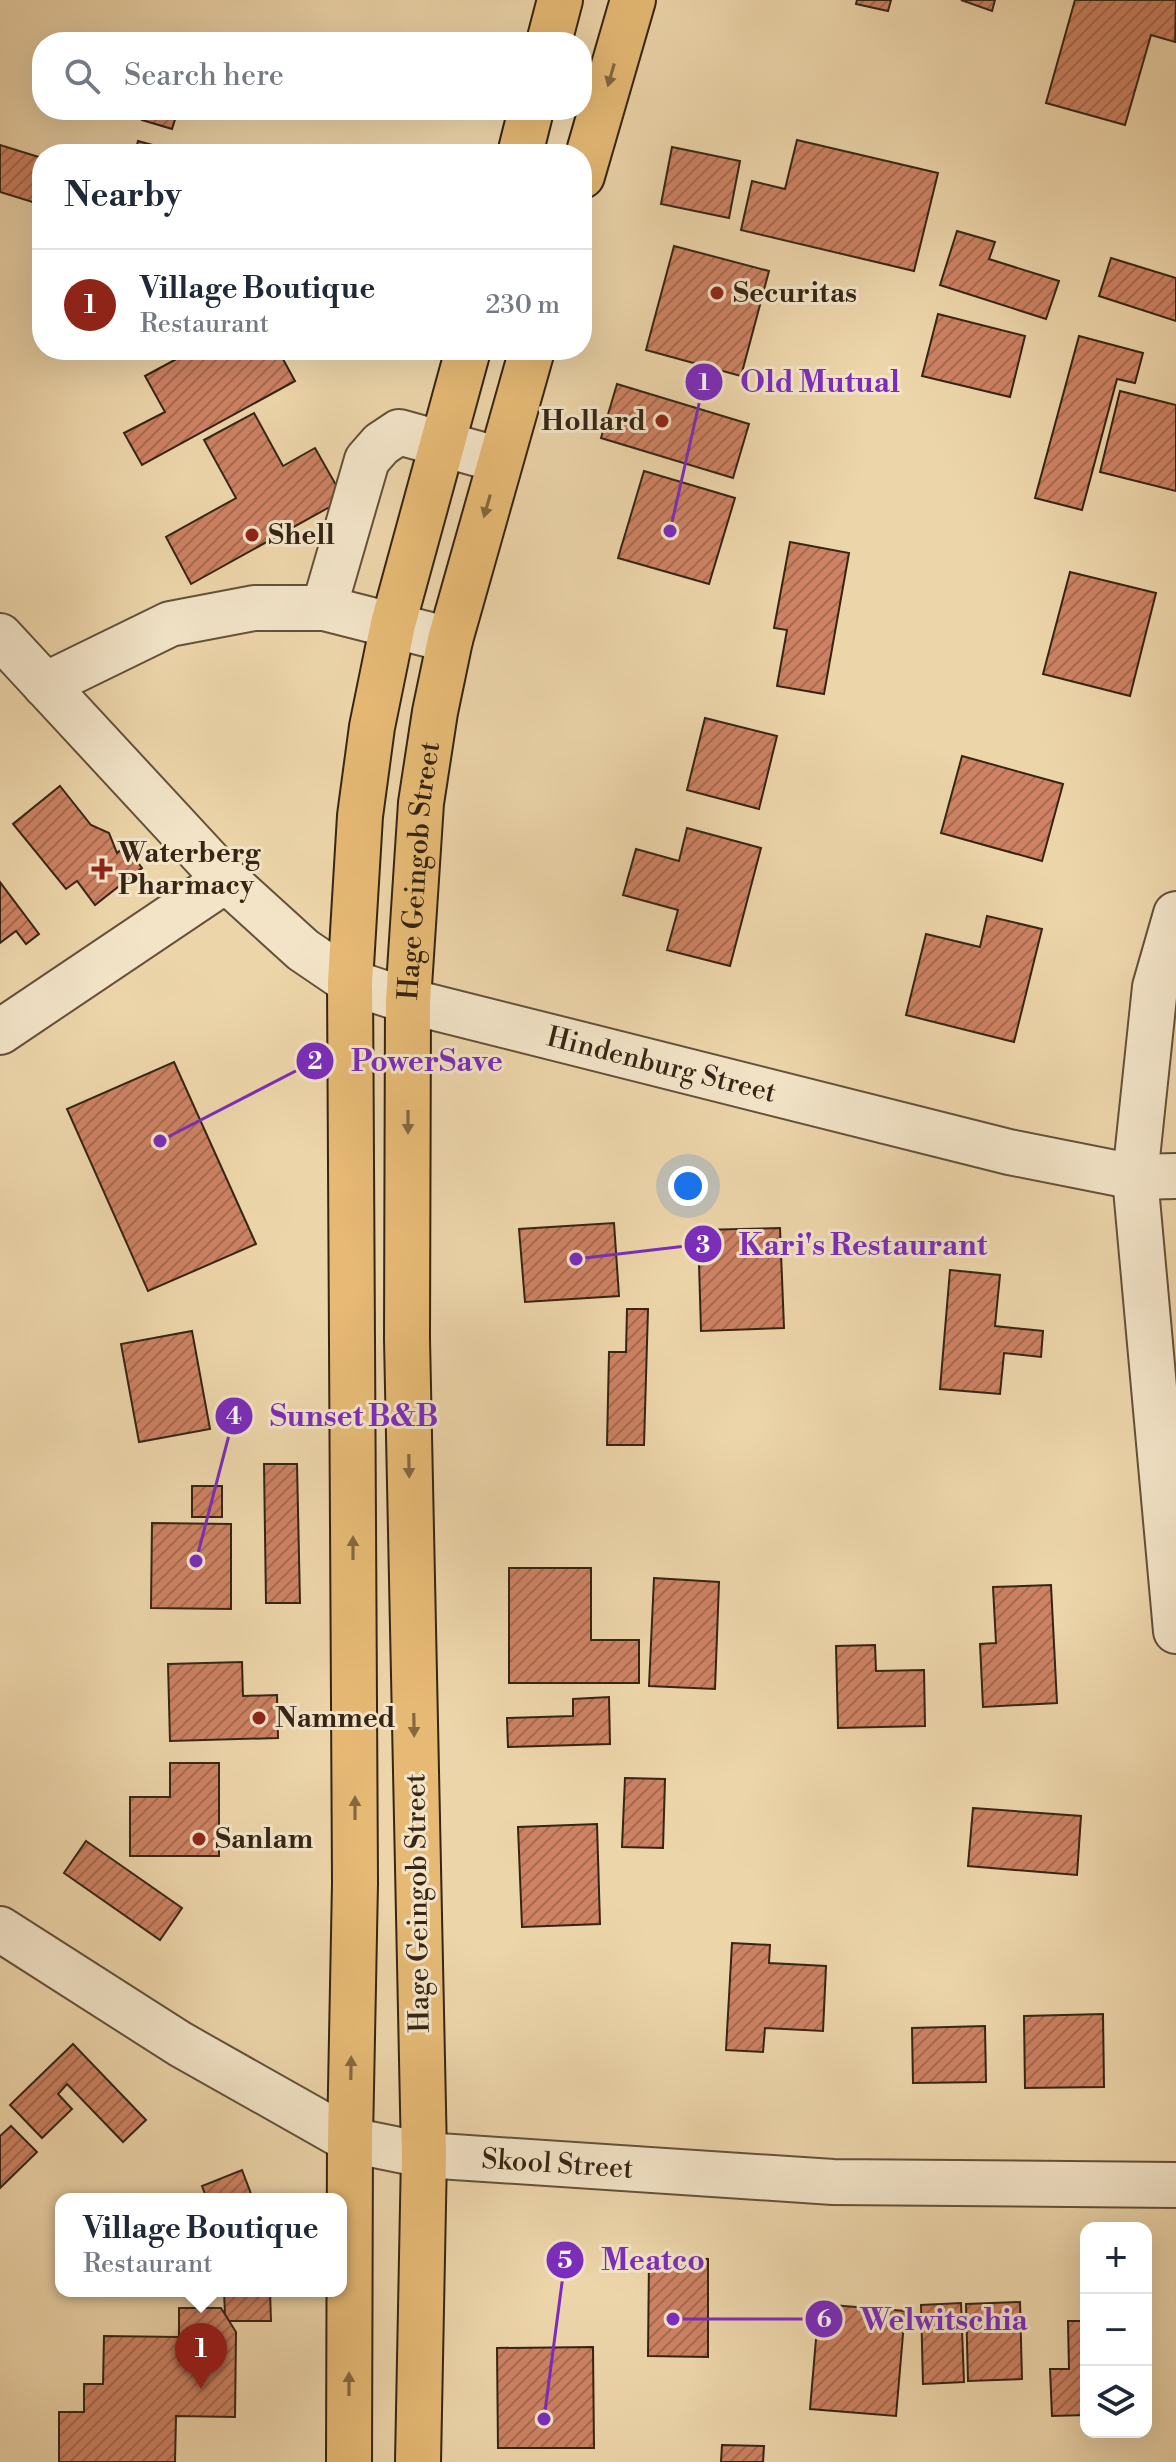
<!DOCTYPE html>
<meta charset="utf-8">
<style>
:root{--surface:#fff;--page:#f6f6f7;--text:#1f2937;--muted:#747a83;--line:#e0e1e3;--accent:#8f2418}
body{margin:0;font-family:"Libre Bodoni",serif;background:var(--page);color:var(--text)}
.controls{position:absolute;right:24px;bottom:24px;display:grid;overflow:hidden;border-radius:16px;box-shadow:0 8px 32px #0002}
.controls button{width:72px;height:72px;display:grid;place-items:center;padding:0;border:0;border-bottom:2px solid var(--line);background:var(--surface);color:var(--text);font:40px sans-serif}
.you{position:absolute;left:688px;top:1186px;width:28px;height:28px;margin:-20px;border:6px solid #fff;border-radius:50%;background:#1a73e8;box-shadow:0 0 0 12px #1a73e833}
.badge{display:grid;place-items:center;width:52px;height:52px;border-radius:50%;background:var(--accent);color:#fff;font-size:26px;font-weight:700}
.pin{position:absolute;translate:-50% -66px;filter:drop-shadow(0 2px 4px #0008)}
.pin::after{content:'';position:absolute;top:42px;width:28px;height:24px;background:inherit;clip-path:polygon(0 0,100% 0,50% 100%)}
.popup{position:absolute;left:55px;top:2193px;width:292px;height:104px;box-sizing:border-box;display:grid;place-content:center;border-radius:16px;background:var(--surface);filter:drop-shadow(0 2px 6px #0005);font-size:26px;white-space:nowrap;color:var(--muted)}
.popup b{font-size:30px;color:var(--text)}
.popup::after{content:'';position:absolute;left:50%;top:100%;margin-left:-16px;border:16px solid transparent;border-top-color:var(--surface)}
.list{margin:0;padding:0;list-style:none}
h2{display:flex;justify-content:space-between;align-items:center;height:104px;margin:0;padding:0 32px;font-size:34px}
h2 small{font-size:26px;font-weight:400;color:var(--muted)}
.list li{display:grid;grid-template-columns:52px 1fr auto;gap:24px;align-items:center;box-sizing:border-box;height:112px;padding:0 32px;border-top:2px solid var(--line)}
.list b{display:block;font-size:30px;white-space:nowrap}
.list p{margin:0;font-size:26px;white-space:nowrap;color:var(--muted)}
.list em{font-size:26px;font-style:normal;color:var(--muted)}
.icon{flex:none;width:44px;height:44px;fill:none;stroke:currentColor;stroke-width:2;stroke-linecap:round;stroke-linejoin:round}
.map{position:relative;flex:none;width:1176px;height:2462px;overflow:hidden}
.search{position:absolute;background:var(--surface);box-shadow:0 8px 32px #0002;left:32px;top:32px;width:560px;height:88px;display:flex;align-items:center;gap:20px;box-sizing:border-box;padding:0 28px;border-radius:32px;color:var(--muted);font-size:30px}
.panel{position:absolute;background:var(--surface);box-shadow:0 8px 32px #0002;left:32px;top:144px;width:560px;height:216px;border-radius:32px}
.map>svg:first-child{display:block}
.building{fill:url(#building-hatch);stroke:#352515;stroke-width:2}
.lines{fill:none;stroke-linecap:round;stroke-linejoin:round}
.minor-casing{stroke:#63513a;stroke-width:48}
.highway-casing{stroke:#352515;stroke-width:48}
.minor{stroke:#f3e4c8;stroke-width:44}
.highway{stroke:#e6ba75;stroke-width:44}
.oneway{fill:#856840}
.poi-dot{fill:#8f2418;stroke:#f3e4c8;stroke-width:3}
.labels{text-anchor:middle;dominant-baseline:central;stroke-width:6;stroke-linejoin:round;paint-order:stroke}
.poi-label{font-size:28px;font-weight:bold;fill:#352515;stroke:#f3e4c8;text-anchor:start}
.street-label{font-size:28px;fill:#352515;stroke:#f3e4c8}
.leader{fill:none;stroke:#7b2cbf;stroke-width:3}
.callout-dot{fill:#7b2cbf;stroke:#f3e4c8;stroke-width:3}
.mark-label{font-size:24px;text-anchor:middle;font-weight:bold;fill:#fff}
.callout-label{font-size:30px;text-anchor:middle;font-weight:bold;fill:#7b2cbf;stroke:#f3e4c8;stroke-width:6;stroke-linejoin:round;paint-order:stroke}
</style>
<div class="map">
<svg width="1176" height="2462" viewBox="0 0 1176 2462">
<defs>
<pattern id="building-hatch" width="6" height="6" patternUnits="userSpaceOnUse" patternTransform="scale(2)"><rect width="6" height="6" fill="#ce8263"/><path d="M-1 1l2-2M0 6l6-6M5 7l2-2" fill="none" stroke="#a86a50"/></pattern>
</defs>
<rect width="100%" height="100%" fill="#edd5aa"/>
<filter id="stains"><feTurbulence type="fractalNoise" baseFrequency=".0025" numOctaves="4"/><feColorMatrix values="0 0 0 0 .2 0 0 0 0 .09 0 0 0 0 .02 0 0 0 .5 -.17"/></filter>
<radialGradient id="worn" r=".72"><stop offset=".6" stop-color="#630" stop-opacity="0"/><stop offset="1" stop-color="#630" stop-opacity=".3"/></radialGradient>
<!-- building -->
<g class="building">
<polygon points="857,0 891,0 888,11 856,4"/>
<polygon points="961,0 995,0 992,11"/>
<polygon points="1075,0 1176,0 1175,42 1151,35 1125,125 1046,103"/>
<polygon points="145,110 178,110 172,129 142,120"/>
<polygon points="797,140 938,173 914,271 741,230 752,181 785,189"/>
<polygon points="138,141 171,150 170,154 135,154"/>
<polygon points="0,145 42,158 42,205 0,192"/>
<polygon points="672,147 740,161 729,218 661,204"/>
<polygon points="957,231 995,242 989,259 1059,281 1046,319 940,285"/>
<polygon points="674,246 769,271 741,376 646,350"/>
<polygon points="1111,258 1176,278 1176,321 1099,296"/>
<polygon points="938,314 1025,336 1010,397 922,376"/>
<polygon points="1079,336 1143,353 1135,383 1117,379 1082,510 1035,498"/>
<polygon points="193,350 278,350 295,381 142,465 124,433 165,412 145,376"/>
<polygon points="617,384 749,424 733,478 601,438"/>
<polygon points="1120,391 1176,405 1176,491 1100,472"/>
<polygon points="254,413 283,466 315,448 344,499 191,584 166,537 236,498 204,440"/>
<polygon points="644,471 735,498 709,584 618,558"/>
<polygon points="790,542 849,553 824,694 777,686 787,630 774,628"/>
<polygon points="1070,572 1156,593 1130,696 1043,674"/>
<polygon points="705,718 777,736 759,809 687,790"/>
<polygon points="962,756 1063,784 1042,861 941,833"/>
<polygon points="60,786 91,825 109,833 117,853 125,846 142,868 95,905 77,881 66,889 13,824"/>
<polygon points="687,828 761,848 730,966 667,950 678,910 623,895 636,849 679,861"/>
<polygon points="0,882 39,934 26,944 16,931 0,943"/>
<polygon points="987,916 1042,929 1014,1042 906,1015 926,934 980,947"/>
<polygon points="174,1062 256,1244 148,1291 67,1109"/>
<polygon points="614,1223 619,1296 525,1302 519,1229"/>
<polygon points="780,1228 784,1328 701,1331 698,1230"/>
<polygon points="950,1270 1000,1275 995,1326 1043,1331 1041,1357 1004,1353 1000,1394 940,1389"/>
<polygon points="627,1309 648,1309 644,1445 607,1445 609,1352 626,1352"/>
<polygon points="192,1331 210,1429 139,1442 121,1344"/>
<polygon points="264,1464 297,1464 300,1603 266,1603"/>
<rect x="192" y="1486" width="30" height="31"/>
<polygon points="152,1523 231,1524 231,1609 151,1608"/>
<polygon points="509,1568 591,1568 591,1640 639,1640 639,1683 509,1683"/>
<polygon points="654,1578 719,1582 715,1689 649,1686"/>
<polygon points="1051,1585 1057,1703 983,1707 980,1644 996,1643 993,1587"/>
<polygon points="875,1645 876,1671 924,1670 925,1726 838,1728 836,1646"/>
<polygon points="242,1662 243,1696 277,1695 278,1738 170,1741 168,1664"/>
<polygon points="609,1697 610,1744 508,1747 507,1718 573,1716 573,1699"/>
<polygon points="170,1763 219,1763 219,1856 130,1856 130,1797 170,1797"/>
<polygon points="625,1778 665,1779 663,1848 622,1847"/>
<polygon points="973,1808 1081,1816 1077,1875 968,1866"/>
<polygon points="597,1824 600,1924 522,1927 518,1827"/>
<polygon points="86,1841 182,1908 160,1940 64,1873"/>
<polygon points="732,1943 770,1945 769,1963 826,1966 823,2031 765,2028 763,2052 726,2050"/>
<polygon points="1103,2014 1104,2087 1025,2088 1024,2016"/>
<polygon points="985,2026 986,2082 913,2083 912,2028"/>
<polygon points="73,2044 146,2120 123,2142 67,2084 58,2094 72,2109 42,2138 10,2105"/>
<polygon points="11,2126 37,2152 0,2188 0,2136"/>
<polygon points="242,2170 253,2199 207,2199 202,2186"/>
<polygon points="649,2258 708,2259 708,2357 648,2356"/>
<polygon points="224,2291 270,2291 271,2321 229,2321 225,2315"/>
<polygon points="1020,2302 1022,2379 968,2381 966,2304"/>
<polygon points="961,2303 964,2382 923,2384 921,2305"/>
<polygon points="819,2304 905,2311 896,2416 810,2409"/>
<polygon points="179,2308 221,2308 236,2332 235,2417 176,2416 175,2462 59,2462 59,2412 84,2412 84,2384 103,2384 104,2336 179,2337"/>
<polygon points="1068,2321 1086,2321 1086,2415 1052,2416 1050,2369 1069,2369"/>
<polygon points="593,2347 594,2448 498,2448 497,2348"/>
<polygon points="722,2445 764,2446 763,2462 721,2462"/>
</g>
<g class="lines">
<defs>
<g id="minor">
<polyline points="324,608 367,460 381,444 399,432 500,460"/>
<path id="s1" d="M0,636L226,880L303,950L350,982L408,1001L1009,1152L1135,1177L1176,1176"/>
<polyline points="45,685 170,624 254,608 324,608 450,640"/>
<polyline points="1176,914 1155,987 1135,1177 1176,1631"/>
<polyline points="0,1032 226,880"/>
<path id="s2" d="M0,1929L180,2044L350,2140L424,2155L833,2182L1176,2185"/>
</g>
<g id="highway">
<polyline points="549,42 560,0"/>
<polyline points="520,154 531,110"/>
<polyline points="582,176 633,0"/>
<polyline points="349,2462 350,2140 355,1883 350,982 360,816 372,727 393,624 468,350"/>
<path id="s3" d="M418,2462L424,2155L407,1339L408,1001L421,803L435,712L450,640L532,350"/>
</g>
</defs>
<!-- minor casing -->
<use href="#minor" class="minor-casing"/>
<!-- highway casing -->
<use href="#highway" class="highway-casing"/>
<!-- minor -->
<use href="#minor" class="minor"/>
<!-- highway -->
<use href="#highway" class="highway"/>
</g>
<!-- one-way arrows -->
<defs><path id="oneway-solid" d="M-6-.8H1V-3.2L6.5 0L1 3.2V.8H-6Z" transform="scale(2)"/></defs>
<g class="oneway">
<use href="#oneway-solid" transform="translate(611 75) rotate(106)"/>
<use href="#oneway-solid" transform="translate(487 506) rotate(106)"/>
<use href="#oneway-solid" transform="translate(408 1122) rotate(90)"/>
<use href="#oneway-solid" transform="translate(409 1466) rotate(89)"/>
<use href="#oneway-solid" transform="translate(353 1548) rotate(-90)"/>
<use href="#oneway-solid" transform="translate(414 1725) rotate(89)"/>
<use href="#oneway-solid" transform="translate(355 1808) rotate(-90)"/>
<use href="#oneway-solid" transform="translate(351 2068) rotate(-89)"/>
<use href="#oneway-solid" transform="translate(349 2384) rotate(-90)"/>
</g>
<!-- markers -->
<g class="poi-dot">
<circle cx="717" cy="293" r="8"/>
<circle cx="662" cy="421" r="8"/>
<circle cx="252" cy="535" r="8"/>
<path d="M98 857h8v8h8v8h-8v8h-8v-8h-8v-8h8z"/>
<circle cx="259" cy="1718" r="8"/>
<circle cx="199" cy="1839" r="8"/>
</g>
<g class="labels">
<!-- poi labels -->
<g class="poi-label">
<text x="733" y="293">Securitas</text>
<text x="646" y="421" text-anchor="end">Hollard</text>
<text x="268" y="535">Shell</text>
<text x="118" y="853">Waterberg<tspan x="118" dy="32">Pharmacy</tspan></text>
<text x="275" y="1718">Nammed</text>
<text x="215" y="1839">Sanlam</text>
</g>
<!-- street labels -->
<g class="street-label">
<text stroke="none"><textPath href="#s3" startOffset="1592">Hage Geingob Street</textPath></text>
<text stroke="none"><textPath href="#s1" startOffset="816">Hindenburg Street</textPath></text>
<text transform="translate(418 1903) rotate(-91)">Hage Geingob Street</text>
<text stroke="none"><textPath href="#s2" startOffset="618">Skool Street</textPath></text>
</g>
</g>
<!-- callouts -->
<path class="leader" d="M670 531L704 382M160 1141L315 1061M576 1259L703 1244M196 1561L234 1416M544 2419L565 2260M673 2319L824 2319"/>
<g class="callout-dot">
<circle cx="670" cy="531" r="8"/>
<circle cx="160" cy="1141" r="8"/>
<circle cx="576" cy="1259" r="8"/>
<circle cx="196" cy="1561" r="8"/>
<circle cx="544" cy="2419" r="8"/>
<circle cx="673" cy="2319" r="8"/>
<circle cx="704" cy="382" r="20"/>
<circle cx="315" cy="1061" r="20"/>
<circle cx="703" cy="1244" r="20"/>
<circle cx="234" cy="1416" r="20"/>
<circle cx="565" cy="2260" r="20"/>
<circle cx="824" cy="2319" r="20"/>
</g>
<g class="mark-label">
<text x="704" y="390">1</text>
<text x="315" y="1069">2</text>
<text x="703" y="1253">3</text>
<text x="234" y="1424">4</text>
<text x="565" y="2268">5</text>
<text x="824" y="2327">6</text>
</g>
<g class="callout-label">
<text x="820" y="392">Old Mutual</text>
<text x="427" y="1071">PowerSave</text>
<text x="863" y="1255">Kari's Restaurant</text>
<text x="354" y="1426">Sunset B&amp;B</text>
<text x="653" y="2270">Meatco</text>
<text x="944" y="2330">Welwitschia</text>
</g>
<rect width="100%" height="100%" filter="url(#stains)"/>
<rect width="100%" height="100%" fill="url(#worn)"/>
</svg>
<div class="controls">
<button>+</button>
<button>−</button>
<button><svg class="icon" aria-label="layers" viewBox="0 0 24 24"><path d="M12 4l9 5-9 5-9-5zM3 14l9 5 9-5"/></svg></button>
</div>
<div class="you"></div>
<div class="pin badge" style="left:201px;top:2389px">1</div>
<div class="popup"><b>Village Boutique</b>Restaurant</div>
<div class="search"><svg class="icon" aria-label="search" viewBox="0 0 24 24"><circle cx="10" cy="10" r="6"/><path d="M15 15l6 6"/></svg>Search here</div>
<section class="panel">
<h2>Nearby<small></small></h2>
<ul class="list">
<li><span class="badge">1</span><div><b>Village Boutique</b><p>Restaurant</p></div><em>230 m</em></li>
</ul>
</section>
</div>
